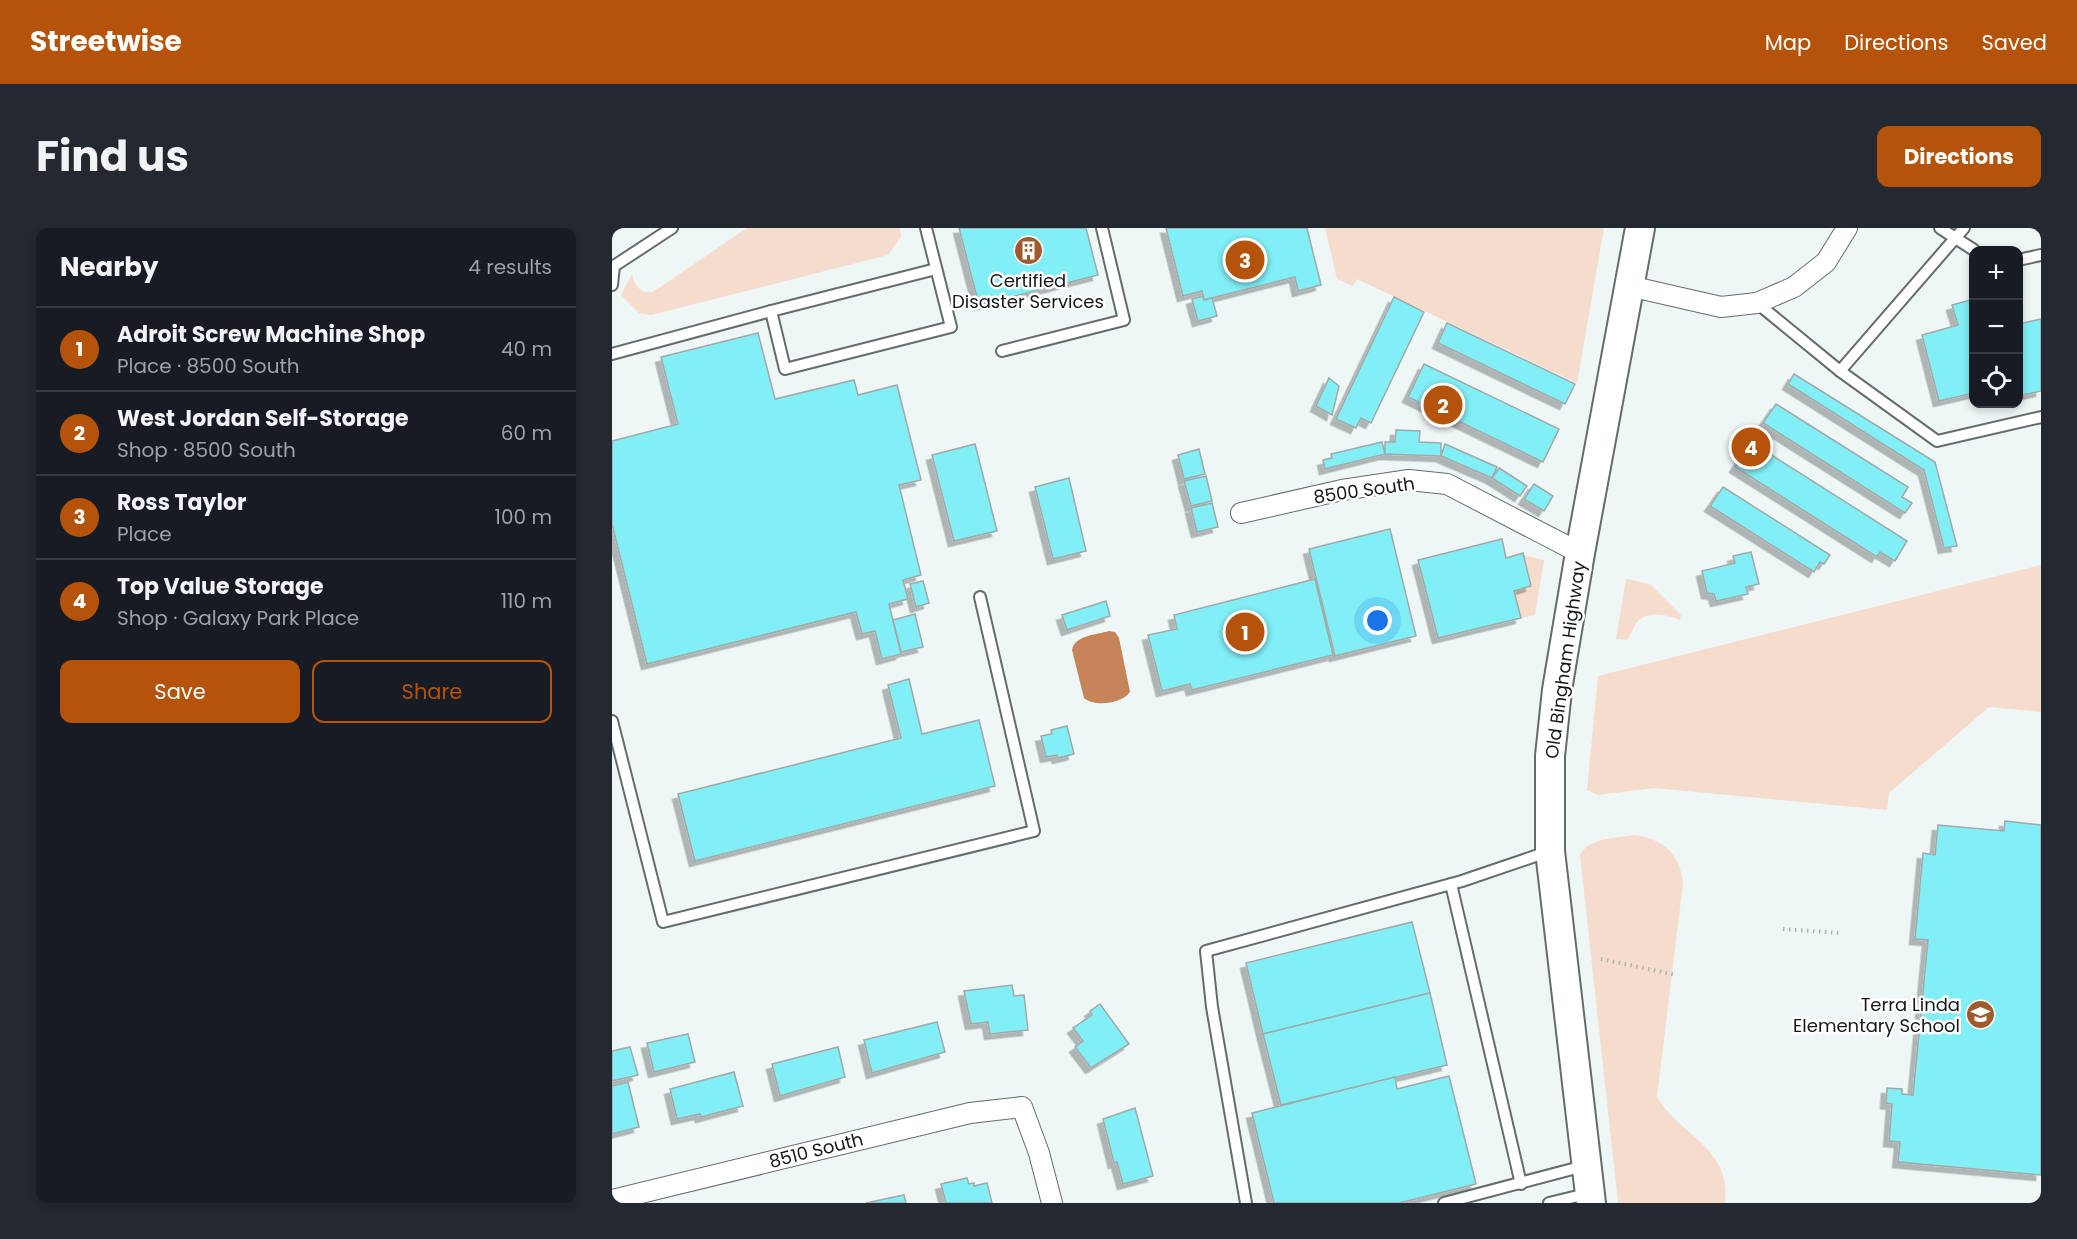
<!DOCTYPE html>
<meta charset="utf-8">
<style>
:root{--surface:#171b24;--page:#242831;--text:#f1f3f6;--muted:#9ea1a6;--line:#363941;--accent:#b45309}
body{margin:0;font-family:Poppins,sans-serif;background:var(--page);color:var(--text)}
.controls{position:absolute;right:18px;top:18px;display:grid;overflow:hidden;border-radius:12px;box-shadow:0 3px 9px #0003}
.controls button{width:54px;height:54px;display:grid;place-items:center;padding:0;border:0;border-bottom:2px solid var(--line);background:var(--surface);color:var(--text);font:30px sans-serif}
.you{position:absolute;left:766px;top:393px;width:21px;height:21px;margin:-15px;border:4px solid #fff;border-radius:50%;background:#1a73e8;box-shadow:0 0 0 9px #1a73e833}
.badge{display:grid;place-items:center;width:39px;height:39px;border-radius:50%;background:var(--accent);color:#fff;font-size:20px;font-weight:700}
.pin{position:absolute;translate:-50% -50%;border:3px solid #fff;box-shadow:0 2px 6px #0006}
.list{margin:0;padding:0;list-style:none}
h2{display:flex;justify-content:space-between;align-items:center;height:78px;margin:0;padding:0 24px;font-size:26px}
h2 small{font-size:20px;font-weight:400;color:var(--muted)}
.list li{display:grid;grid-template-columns:39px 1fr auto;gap:18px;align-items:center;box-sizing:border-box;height:84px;padding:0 24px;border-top:2px solid var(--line)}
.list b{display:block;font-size:22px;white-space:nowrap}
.list p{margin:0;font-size:20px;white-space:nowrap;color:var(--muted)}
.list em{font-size:20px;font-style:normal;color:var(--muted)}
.actions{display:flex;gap:12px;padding:18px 24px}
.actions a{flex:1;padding:14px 0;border:2px solid var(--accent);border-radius:12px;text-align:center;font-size:21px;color:var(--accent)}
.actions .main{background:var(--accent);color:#fff}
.icon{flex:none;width:33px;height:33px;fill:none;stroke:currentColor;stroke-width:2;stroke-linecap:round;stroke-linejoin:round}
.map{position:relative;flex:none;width:1429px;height:975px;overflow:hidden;border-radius:12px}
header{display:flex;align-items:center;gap:36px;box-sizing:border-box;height:84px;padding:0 30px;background:var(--accent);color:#fff}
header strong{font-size:28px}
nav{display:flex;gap:33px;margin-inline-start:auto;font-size:21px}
.intro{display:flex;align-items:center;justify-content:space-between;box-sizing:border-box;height:144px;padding:0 36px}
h1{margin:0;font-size:42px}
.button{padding:15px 27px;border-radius:12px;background:var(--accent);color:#fff;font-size:21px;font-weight:700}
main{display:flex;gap:36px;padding:0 36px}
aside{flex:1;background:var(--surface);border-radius:12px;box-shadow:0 3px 9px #0003}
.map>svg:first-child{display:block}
.green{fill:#f6dccd}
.water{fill:#c78459}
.building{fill:#82eff6;stroke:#a1a9a9;stroke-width:1.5;filter:url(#shadow)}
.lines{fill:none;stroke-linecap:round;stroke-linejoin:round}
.lane-casing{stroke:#656c6c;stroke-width:14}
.street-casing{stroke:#656c6c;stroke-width:22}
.secondary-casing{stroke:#656c6c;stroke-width:32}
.path{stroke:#acb3b3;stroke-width:4;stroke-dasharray:1.5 4.5;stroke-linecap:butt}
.lane{stroke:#fff;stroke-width:10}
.street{stroke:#fff;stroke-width:20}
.secondary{stroke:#fff;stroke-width:28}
.labels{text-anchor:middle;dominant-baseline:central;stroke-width:5;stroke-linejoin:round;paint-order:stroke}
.poi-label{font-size:18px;fill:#141717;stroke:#fff}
.street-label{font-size:18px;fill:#141717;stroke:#fff}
</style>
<header>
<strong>Streetwise</strong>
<nav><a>Map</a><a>Directions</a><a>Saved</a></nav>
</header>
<div class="intro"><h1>Find us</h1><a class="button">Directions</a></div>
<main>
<aside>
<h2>Nearby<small>4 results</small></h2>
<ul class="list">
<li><span class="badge">1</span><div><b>Adroit Screw Machine Shop</b><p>Place · 8500 South</p></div><em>40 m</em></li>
<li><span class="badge">2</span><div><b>West Jordan Self-Storage</b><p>Shop · 8500 South</p></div><em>60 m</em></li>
<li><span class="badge">3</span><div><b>Ross Taylor</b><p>Place</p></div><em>100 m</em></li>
<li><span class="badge">4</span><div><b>Top Value Storage</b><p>Shop · Galaxy Park Place</p></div><em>110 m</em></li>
</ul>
<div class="actions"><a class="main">Save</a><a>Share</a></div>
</aside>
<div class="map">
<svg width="1429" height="975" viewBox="0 0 1429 975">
<defs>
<filter id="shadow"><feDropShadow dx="-5.5" dy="5.5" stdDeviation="0" flood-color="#0004"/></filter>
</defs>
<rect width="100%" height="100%" fill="#eef6f6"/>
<!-- green -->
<g class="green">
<path d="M135,0H288L289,9L276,27L39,87L27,85L9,67L20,46C23,58 28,66 41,64Z"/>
<polygon points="713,0 992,0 965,155 745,51 741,58 725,51"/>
<polygon points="911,327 932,332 923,387 909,390 902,363 919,358"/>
<polygon points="1429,337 1429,484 1377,479 1277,565 1275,582 1042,560 986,567 975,562 986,448"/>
<path d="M1014,351L1038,356L1069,387L1068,392C1056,387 1035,382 1025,394C1021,399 1020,406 1015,412L1004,411Z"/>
<path d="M1021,607C1049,609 1068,626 1071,655L1045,869C1069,909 1120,920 1113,975H1006L968,627C978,609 1002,611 1021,607Z"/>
</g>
<!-- water -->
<path class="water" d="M497,403L503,404L507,410L518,464C510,476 482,479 472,470L460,422C463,407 484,407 497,403Z"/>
<!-- building -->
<g class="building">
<polygon points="347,0 474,0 486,47 367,77"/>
<polygon points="554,0 695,0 709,57 686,63 683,49 592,72 590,63 571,68"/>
<polygon points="591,68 592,72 600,70 605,88 586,93 580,71"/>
<polygon points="782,69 812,84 759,195 749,190 744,200 724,191"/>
<polygon points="1362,71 1362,165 1327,173 1310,107 1346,97 1340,77"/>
<polygon points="1429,91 1429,163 1406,168 1406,96"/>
<polygon points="835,95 963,156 953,176 826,115"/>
<polygon points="146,105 163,171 242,152 246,167 285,157 309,252 287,257 309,347 291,352 296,371 277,376 289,426 270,431 263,403 250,406 244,384 35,436 0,296 0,213 66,196 49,129"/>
<polygon points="812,136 947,201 931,234 796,169"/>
<polygon points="1182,146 1323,234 1345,318 1332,320 1312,242 1176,156"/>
<polygon points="717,150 727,158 720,187 704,178"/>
<polygon points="1164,176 1296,259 1290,269 1300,275 1293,285 1151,195"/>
<polygon points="784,202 808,203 807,214 829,215 829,228 773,226 773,214 783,214"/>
<polygon points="770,214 773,226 713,241 711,232 720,230 719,226"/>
<polygon points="1139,214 1295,313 1283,333 1268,324 1265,329 1123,239"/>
<polygon points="363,216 385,303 342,313 320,227"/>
<polygon points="833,216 885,239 880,250 829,228"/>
<polygon points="587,221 593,246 572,251 566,227"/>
<polygon points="887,240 915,258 908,268 880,250"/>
<polygon points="594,248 600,273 579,278 572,253"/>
<polygon points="457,250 474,323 441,331 423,259"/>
<polygon points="922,256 941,268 932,283 912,271"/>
<polygon points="1111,259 1218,327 1212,336 1208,334 1202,344 1098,278"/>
<polygon points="600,275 606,299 585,304 579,280"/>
<polygon points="778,301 804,408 723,428 697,321"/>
<polygon points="890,311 894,330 911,325 919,358 902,363 909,390 826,410 806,332"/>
<polygon points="1139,324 1147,356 1134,359 1136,366 1104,373 1102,366 1095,365 1090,343 1123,335 1121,328"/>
<polygon points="703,351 721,427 580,462 578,456 550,463 536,407 565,401 562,387"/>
<polygon points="311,353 317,375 304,379 298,356"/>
<polygon points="494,373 498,388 455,402 450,387"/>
<polygon points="303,386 311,419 289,424 281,392"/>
<polygon points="297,451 310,506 367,492 383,558 83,633 66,566 289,510 276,457"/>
<polygon points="455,498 462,526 446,530 445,527 434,529 429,508 440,506 439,502"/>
<polygon points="1393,593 1429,597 1429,947 1286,934 1288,914 1277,913 1280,876 1274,875 1275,860 1290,861 1290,866 1301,867 1316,712 1303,711 1311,625 1323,627 1326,597 1392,603"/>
<polygon points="800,694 818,765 651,806 634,735"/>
<polygon points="400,757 402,768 412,767 416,802 378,806 376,794 359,796 352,763"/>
<polygon points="818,765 835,837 669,877 651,806"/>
<polygon points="488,776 517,816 479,840 463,819 471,813 461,800 480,787 478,783"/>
<polygon points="325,794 333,824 260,845 252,812"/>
<polygon points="76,806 83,834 42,844 35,815"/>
<polygon points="18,819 26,847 0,853 0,823"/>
<polygon points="226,819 233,849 168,868 160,836"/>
<polygon points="122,844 131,878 89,889 88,886 65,891 58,861"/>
<polygon points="837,848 864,956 787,975 662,975 640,885 783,849 785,861"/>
<polygon points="16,854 27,899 0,906 0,858"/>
<polygon points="523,880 541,948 511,956 505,934 502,935 491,891"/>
<polygon points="355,950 357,956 362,955 362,958 375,955 380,975 334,975 329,956"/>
<polygon points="292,967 294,975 254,975"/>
</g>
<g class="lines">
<defs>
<g id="lane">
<polyline points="1328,0 1362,22"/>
<polyline points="1406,32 1429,27"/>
<polyline points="0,57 2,38 60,0"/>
<polyline points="1145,75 1228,143 1352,0"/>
<polyline points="159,83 324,41"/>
<polyline points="390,123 512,92 490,0"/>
<polyline points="0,126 159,83 173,141 339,99 314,0"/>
<polyline points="1228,143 1325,213 1429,189"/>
<polyline points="0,493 51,694 422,603 368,369"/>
<polyline points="839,656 909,956"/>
<polyline points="634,975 600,779 594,723 850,653 938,623"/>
<polyline points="832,975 972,938"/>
<polyline points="937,975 978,965"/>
</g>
<g id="street">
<polyline points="1017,58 1109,79 1145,75 1182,59 1214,34 1235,0"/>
<polyline points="629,285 730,262 797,252 835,256 968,325"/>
<polyline points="0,972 358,885 410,879 427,925 440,975"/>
</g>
<polyline id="secondary" points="979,975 938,623 938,528 945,462 968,325 1028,0"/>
</defs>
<!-- lane casing -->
<use href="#lane" class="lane-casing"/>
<!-- street casing -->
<use href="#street" class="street-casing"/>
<!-- secondary casing -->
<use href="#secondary" class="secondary-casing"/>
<!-- path -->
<g class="path">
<polyline points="1171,701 1227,705"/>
<polyline points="989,731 1064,747"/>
</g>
<!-- lane -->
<use href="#lane" class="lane"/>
<!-- street -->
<use href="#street" class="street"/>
<!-- secondary -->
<use href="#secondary" class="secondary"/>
</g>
<!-- icons -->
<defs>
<symbol id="building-disc" viewBox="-11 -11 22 22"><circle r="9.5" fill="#9f5b2c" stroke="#fff"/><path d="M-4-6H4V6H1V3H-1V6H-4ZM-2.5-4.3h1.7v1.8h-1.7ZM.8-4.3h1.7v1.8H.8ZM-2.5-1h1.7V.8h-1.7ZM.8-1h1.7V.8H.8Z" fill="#fff"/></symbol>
<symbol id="school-disc" viewBox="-11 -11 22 22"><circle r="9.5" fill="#9f5b2c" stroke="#fff"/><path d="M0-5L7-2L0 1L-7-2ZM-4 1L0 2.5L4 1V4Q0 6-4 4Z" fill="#fff"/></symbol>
</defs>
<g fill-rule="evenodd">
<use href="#building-disc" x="400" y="6" width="33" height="33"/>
<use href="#school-disc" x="1352" y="770" width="33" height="33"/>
</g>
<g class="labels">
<!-- poi labels -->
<g class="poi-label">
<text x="416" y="52">Certified<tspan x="416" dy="21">Disaster Services</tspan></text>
<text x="1348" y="776" text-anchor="end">Terra Linda<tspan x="1348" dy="21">Elementary School</tspan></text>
</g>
<!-- street labels -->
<g class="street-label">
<text transform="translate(752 262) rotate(-8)">8500 South</text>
<text transform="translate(953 432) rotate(-82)">Old Bingham Highway</text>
<text transform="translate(204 922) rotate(-14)">8510 South</text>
</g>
</g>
</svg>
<div class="controls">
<button>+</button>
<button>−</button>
<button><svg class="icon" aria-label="locate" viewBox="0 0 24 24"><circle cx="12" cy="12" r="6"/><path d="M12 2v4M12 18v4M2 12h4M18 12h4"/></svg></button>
</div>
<div class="you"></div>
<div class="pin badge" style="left:633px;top:404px">1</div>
<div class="pin badge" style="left:831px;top:177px">2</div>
<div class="pin badge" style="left:633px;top:32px">3</div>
<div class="pin badge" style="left:1139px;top:219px">4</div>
</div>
</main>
